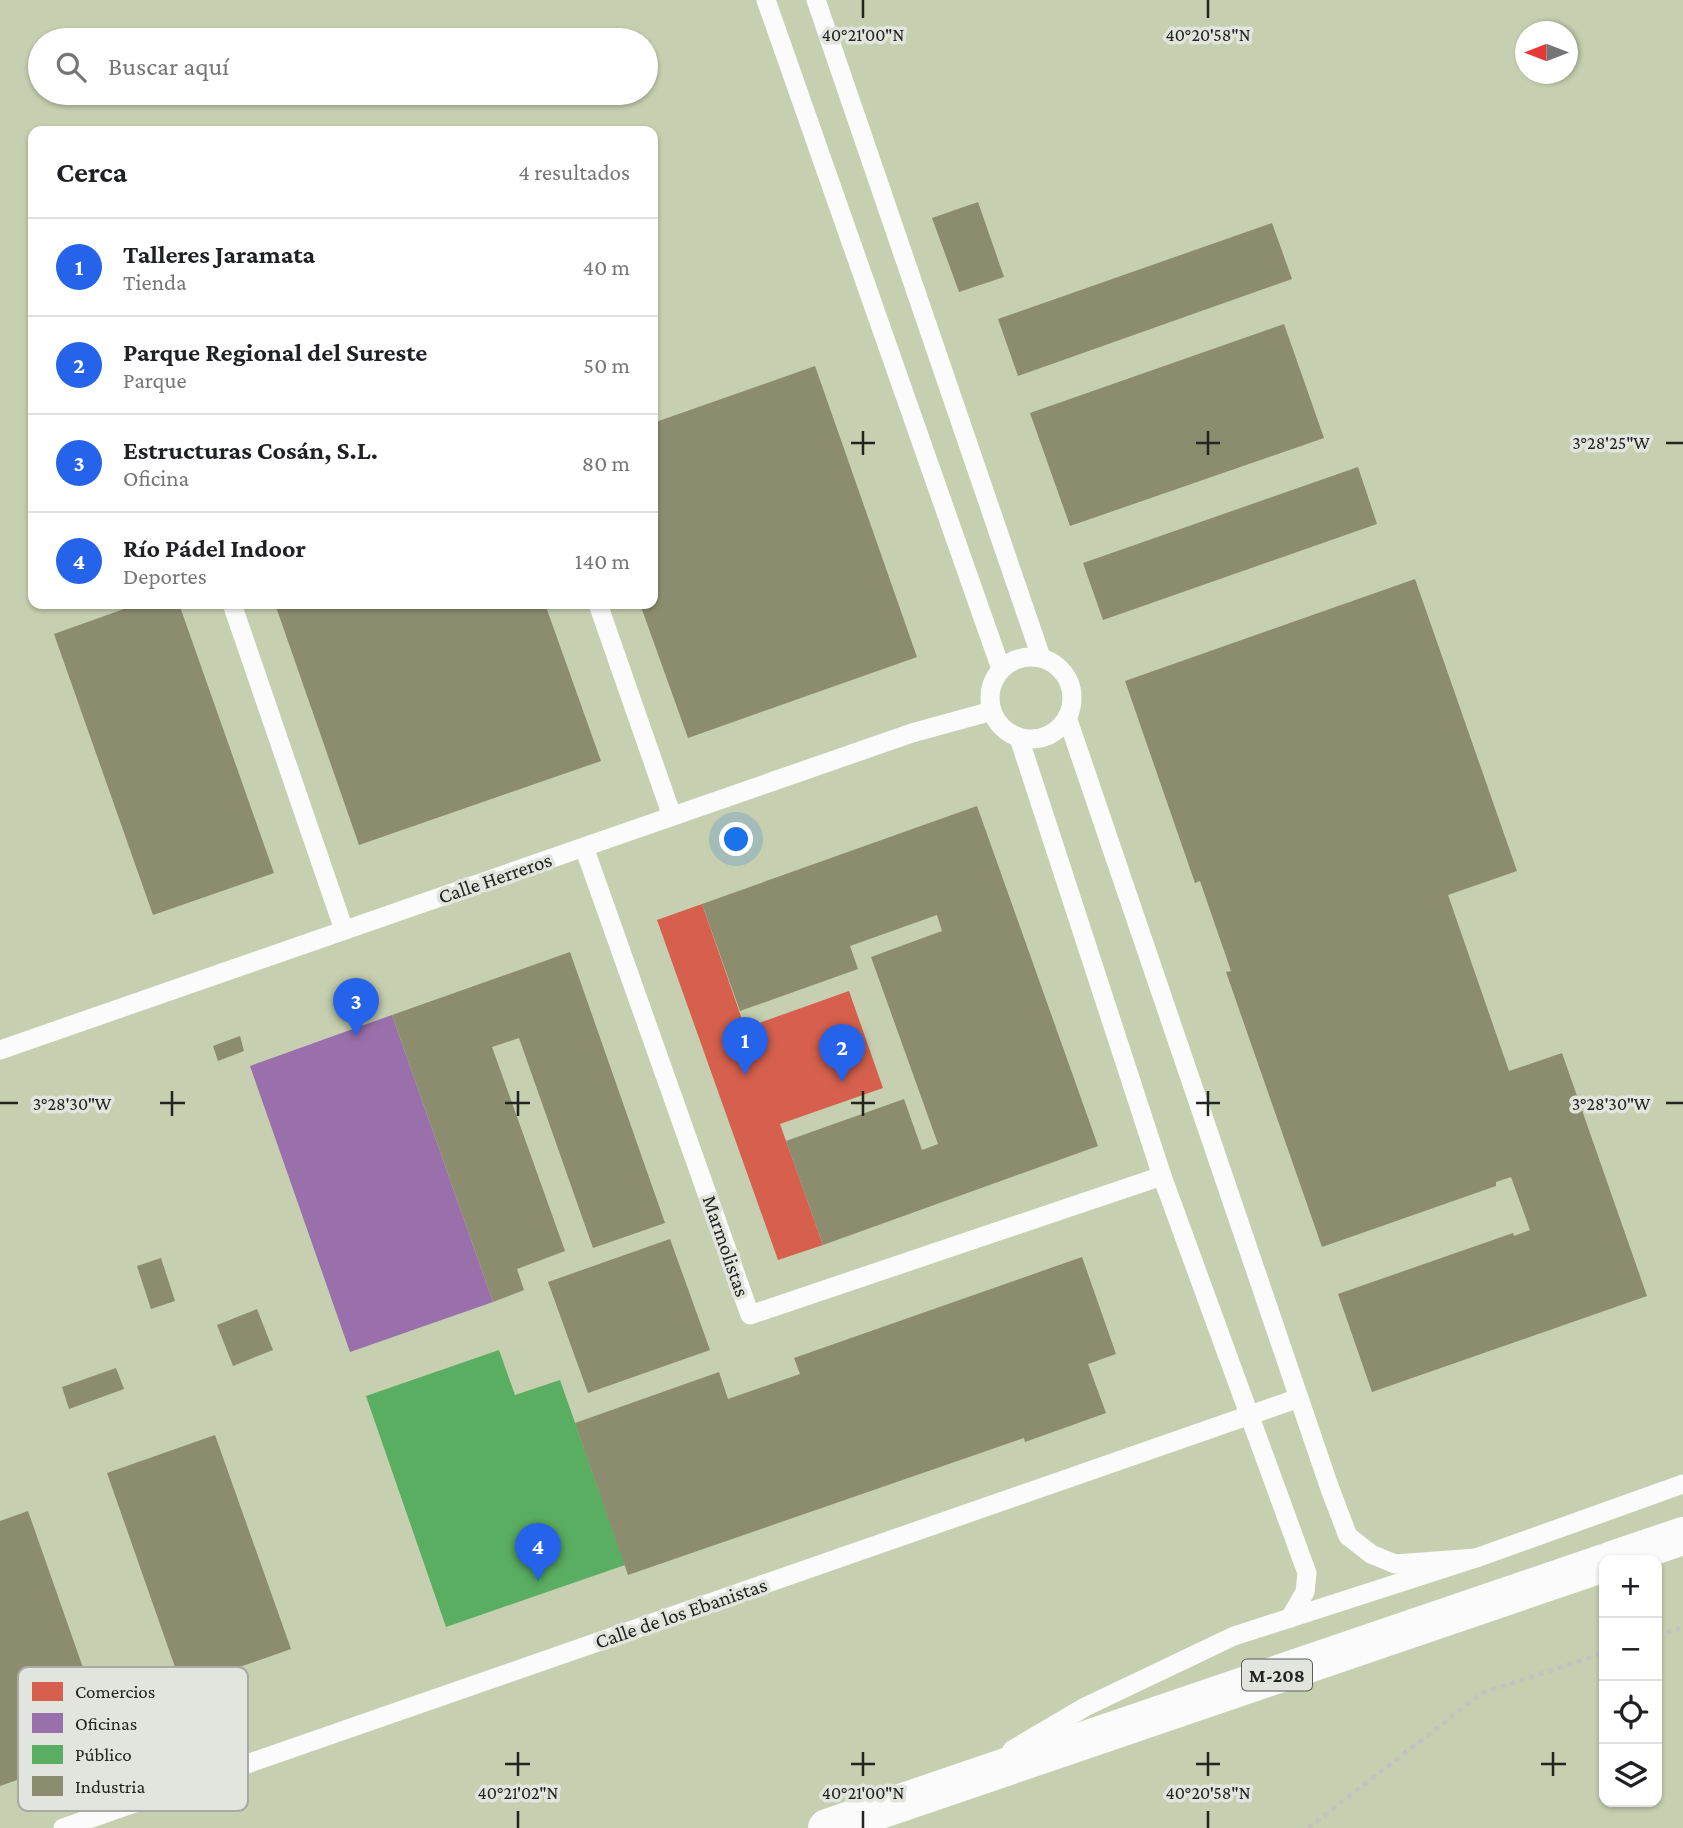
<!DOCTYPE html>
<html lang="es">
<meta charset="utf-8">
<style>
:root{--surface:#fff;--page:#f2f2f2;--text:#202124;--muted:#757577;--line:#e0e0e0;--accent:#2563eb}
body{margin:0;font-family:"Crimson Pro",serif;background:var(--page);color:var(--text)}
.controls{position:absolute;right:21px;bottom:21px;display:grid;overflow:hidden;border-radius:14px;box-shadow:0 2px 5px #0004}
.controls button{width:63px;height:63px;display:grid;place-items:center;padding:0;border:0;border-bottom:2px solid var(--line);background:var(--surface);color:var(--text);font:35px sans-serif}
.compass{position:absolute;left:1515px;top:21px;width:63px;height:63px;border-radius:50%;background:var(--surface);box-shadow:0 2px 5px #0004;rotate:270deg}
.you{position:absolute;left:737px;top:840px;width:24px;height:24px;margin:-18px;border:5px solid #fff;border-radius:50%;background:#1a73e8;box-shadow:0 0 0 10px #1a73e833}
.badge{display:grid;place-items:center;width:46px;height:46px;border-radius:50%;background:var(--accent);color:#fff;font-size:23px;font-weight:700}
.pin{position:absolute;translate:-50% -58px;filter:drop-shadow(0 2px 4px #0008)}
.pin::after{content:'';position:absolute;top:37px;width:24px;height:21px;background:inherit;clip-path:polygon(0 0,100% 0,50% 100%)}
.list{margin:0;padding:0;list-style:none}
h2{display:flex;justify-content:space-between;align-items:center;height:91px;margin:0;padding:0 28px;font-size:30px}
h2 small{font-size:23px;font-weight:400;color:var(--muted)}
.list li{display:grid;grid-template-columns:46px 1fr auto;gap:21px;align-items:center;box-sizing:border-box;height:98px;padding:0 28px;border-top:2px solid var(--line)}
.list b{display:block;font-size:26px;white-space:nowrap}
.list p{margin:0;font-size:23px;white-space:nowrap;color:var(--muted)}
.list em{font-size:23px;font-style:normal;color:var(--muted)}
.icon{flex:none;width:38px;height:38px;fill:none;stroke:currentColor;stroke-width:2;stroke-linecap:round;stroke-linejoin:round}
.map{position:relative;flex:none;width:1683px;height:1828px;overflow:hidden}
.search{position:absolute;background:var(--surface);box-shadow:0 2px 5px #0004;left:28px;top:28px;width:630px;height:77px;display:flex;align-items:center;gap:18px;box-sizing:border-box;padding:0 24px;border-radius:38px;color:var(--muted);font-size:26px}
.panel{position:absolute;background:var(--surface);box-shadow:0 2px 5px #0004;left:28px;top:126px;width:630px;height:483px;border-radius:14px}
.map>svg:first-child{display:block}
.green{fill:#c6cfaf;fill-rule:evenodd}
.shops{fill:#d6604d}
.offices{fill:#9970ab}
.public{fill:#5aae61}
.industry{fill:#8c8c6e}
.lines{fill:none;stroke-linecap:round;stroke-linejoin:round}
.path{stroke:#c2c2c1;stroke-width:4.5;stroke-dasharray:5 5;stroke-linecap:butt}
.lane{stroke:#fafbfa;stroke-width:19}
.primary{stroke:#fafbfa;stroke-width:38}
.ticks{fill:none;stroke:#232321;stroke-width:2.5}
.labels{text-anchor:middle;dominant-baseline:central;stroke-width:7;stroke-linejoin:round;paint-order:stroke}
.shield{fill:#e2e4de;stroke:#5c5d5a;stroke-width:2}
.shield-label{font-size:19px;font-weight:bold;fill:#232321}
.street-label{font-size:21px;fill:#232321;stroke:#e2e4de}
.key{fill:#e2e4de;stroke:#a9aaa5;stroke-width:2}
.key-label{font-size:19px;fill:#232321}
.ticks-label{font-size:18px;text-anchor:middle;fill:#232321;stroke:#e2e4de;stroke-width:7;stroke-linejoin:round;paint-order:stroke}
</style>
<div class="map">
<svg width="1683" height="1828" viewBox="0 0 1683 1828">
<rect width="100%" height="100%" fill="#e1e3df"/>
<!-- green -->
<path class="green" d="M0,0H1683V1828H0ZM1526,32H1568V74H1526ZM40,40H646V93H40ZM33,131H653V604H33ZM1604,1560H1657V1802H1604Z"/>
<!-- shops -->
<polygon class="shops" points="702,904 745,1028 849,991 883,1088 780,1124 823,1245 778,1260 657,920"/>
<!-- offices -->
<polygon class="offices" points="392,1015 493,1302 350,1352 250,1066"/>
<!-- public -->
<polygon class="public" points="499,1350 515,1395 560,1380 625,1565 446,1627 366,1396"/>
<!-- industry -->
<g class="industry">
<polygon points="978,202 1004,277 959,292 932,218"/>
<polygon points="1272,223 1292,279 1018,376 998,319"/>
<polygon points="1284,324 1324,438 1070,526 1030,413"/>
<polygon points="815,366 917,657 688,738 640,604 653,604 653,423"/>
<polygon points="1358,467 1377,524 1103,620 1083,563"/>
<polygon points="1415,579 1517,871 1448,895 1509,1071 1562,1053 1647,1296 1372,1392 1338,1294 1513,1233 1514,1236 1530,1230 1511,1177 1496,1182 1496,1186 1322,1247 1226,972 1231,971 1200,881 1195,883 1125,681"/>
<polygon points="138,604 179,604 274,873 153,915 54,634"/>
<polygon points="275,604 545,604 601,761 359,845"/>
<polygon points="977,806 1098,1146 823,1245 786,1141 904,1099 922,1150 938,1144 871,957 942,931 937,915 850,946 858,969 740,1011 702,904"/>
<polygon points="570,952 665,1223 593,1248 519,1038 492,1047 565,1251 517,1269 524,1290 493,1302 392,1015"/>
<polygon points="240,1036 244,1051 218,1061 213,1046"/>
<polygon points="670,1239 710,1350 588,1393 548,1282"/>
<polygon points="1082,1257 1116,1354 1088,1364 1106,1413 1025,1442 1024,1438 628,1575 575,1423 719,1372 728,1399 800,1374 794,1358"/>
<polygon points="161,1258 175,1301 151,1309 137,1266"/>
<polygon points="257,1309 273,1350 233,1366 217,1325"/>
<polygon points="116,1368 124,1389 69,1409 62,1387"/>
<polygon points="215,1435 291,1649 182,1687 107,1473"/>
<polygon points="28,1511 114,1756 34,1784 31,1775 0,1786 0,1521"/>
</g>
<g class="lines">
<!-- path -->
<g class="path">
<polyline points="1657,1636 1683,1627"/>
<polyline points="1308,1828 1482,1693 1604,1653"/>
</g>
<!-- lane -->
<g class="lane">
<polyline points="766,0 1001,669"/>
<polyline points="816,0 1041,657"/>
<polyline points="232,604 344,930"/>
<polyline points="598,604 672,816"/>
<circle cx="1031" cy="698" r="41"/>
<polyline points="1067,717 1330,1489 1348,1536 1371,1554 1395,1564 1476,1558"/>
<polyline points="1019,738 1162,1176 1307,1573 1305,1592 1290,1618"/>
<polyline points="584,847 750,1315 1162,1176"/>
<polyline points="0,1050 912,733 992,711"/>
<polyline points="1012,1750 1085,1707 1234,1636 1476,1558 1683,1484"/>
<polyline points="63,1828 1299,1398"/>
</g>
<!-- primary -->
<g class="primary">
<polyline points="1612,1560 1683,1536"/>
<polyline points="827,1828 1604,1563"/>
</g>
</g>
<!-- ticks -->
<path class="ticks" d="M863,0V18M1208,0V18M863,431V455M1208,431V455M851,443H875M1196,443H1220M1666,443H1683M172,1091V1116M518,1091V1116M863,1091V1116M1208,1091V1116M0,1103H18M160,1103H185M505,1103H530M851,1103H875M1196,1103H1220M1666,1103H1683M518,1752V1776M863,1752V1776M1208,1752V1776M1553,1752V1776M505,1764H530M851,1764H875M1196,1764H1220M1541,1764H1566M518,1811V1828M863,1811V1828M1208,1811V1828"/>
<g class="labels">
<!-- shield labels -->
<rect class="shield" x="1242" y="1659.5" width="70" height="31" rx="5"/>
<g class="shield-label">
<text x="1277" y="1675">M-208</text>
</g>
<!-- street labels -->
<g class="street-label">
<text transform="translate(495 878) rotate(-19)">Calle Herreros</text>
<text transform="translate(726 1246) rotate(71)">Marmolistas</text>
<text transform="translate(681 1613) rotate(-19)">Calle de los Ebanistas</text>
</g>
</g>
<!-- legend -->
<rect x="18" y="1667" width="230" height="144" rx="10" class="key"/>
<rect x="32" y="1682" width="31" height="19" fill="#d6604d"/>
<rect x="32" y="1713" width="31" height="20" fill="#9970ab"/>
<rect x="32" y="1745" width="31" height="19" fill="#5aae61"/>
<rect x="32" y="1776" width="31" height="20" fill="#8c8c6e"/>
<g class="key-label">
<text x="75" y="1698">Comercios</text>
<text x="75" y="1730">Oficinas</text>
<text x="75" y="1761">Público</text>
<text x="75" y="1793">Industria</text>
</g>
<g class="ticks-label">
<text x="863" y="41">40°21'00"N</text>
<text x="1208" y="41">40°20'58"N</text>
<text x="1611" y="449">3°28'25"W</text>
<text x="1611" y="1110">3°28'30"W</text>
<text x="72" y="1110">3°28'30"W</text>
<text x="518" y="1799">40°21'02"N</text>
<text x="863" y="1799">40°21'00"N</text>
<text x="1208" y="1799">40°20'58"N</text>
</g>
</svg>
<div class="controls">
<button>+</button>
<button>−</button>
<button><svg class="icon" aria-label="locate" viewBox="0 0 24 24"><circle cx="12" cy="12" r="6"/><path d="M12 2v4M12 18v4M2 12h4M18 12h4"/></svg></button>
<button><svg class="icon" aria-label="layers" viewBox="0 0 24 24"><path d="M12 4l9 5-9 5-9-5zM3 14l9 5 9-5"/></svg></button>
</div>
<svg class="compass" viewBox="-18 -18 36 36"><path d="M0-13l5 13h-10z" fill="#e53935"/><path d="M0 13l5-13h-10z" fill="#757577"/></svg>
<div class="you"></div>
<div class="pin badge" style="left:745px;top:1075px">1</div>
<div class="pin badge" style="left:842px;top:1082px">2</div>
<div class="pin badge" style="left:356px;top:1036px">3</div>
<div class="pin badge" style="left:538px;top:1581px">4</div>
<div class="search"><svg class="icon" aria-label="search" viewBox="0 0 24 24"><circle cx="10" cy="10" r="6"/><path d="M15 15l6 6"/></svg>Buscar aquí</div>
<section class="panel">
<h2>Cerca<small>4 resultados</small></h2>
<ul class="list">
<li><span class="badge">1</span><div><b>Talleres Jaramata</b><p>Tienda</p></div><em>40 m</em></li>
<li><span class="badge">2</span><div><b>Parque Regional del Sureste</b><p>Parque</p></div><em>50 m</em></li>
<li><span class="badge">3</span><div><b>Estructuras Cosán, S.L.</b><p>Oficina</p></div><em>80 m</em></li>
<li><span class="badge">4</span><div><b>Río Pádel Indoor</b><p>Deportes</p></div><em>140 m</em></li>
</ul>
</section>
</div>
